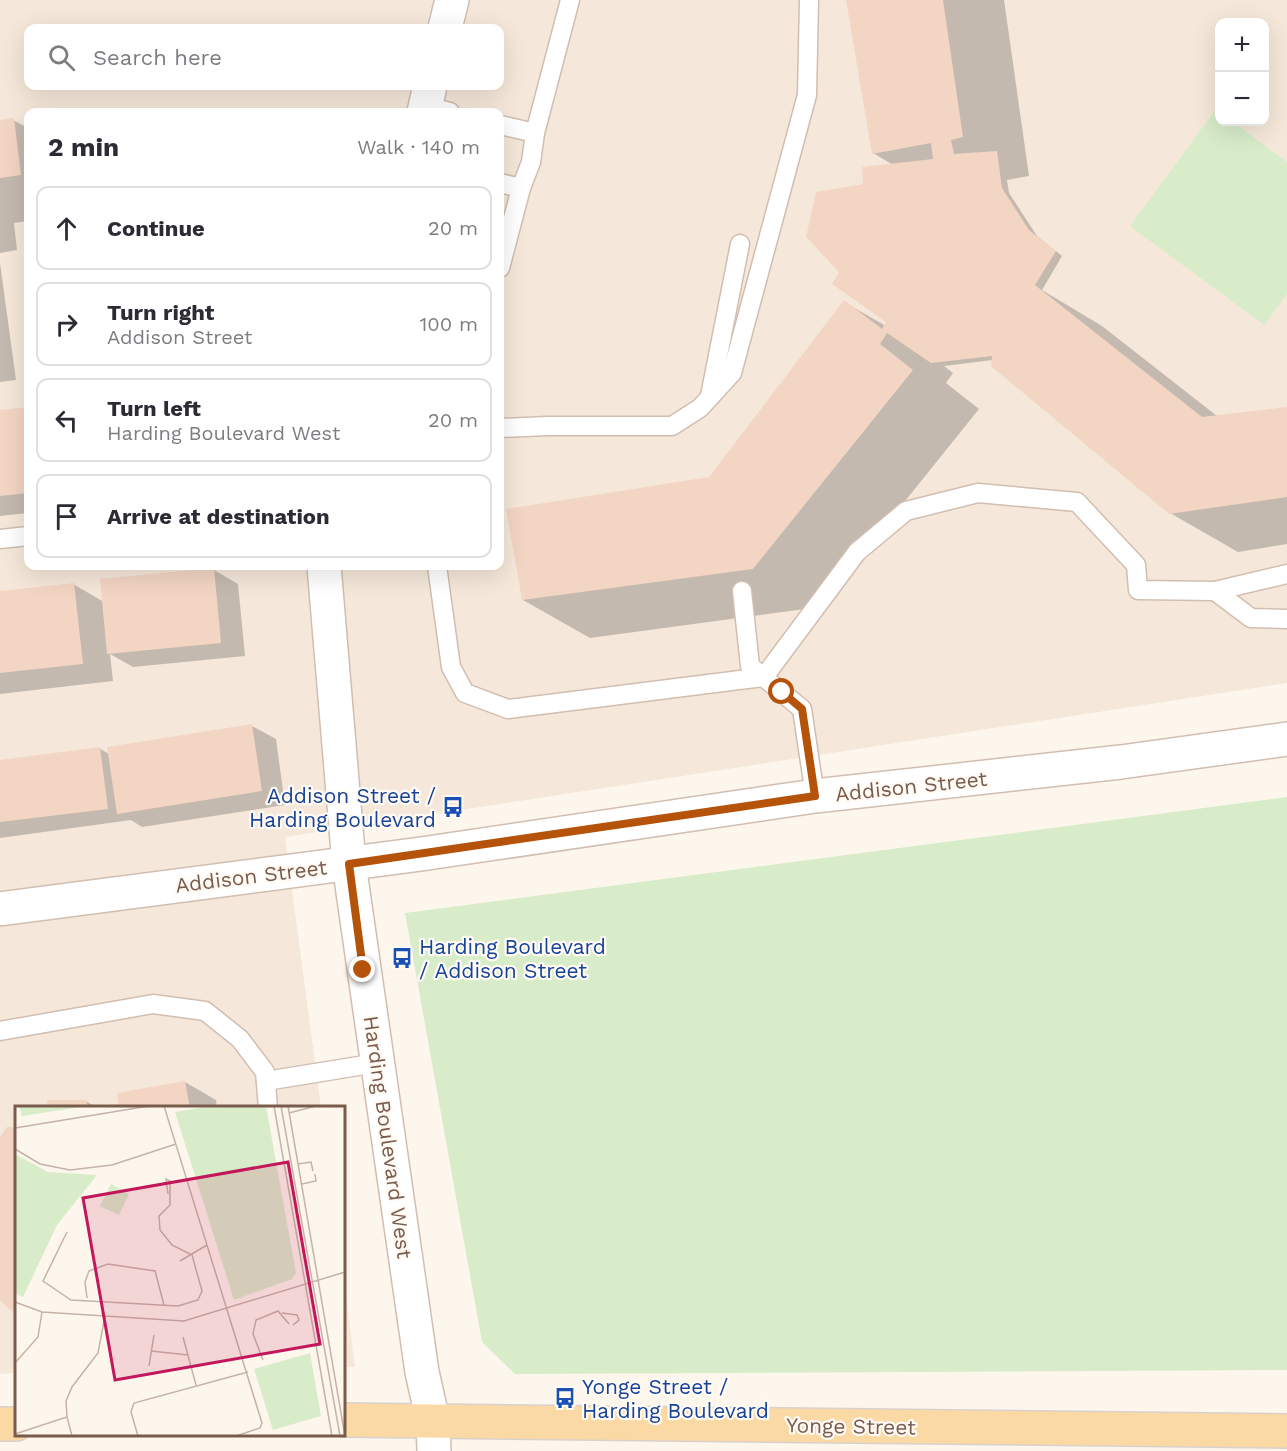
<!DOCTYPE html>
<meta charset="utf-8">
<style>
:root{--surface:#fff;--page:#f2f2f3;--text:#2b2b33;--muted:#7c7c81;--line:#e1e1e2}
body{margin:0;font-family:"Work Sans",sans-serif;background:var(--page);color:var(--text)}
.controls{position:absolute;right:18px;top:18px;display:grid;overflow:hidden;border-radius:12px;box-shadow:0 6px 24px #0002}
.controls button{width:54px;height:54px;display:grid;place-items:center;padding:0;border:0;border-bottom:2px solid var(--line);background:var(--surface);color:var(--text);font:30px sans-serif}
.stop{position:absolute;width:18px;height:18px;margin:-14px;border:4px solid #b45309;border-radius:50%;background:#fff}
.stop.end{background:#b45309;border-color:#fff;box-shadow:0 2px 6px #0008}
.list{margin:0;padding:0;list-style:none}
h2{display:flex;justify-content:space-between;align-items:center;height:78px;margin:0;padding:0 24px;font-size:26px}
h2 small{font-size:20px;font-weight:400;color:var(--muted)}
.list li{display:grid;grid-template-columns:39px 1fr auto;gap:18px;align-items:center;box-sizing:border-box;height:84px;margin:0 12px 12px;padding:0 12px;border:2px solid var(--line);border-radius:12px}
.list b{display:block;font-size:22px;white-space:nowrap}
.list p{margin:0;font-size:20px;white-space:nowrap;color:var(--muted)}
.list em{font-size:20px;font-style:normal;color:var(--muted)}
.icon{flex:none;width:33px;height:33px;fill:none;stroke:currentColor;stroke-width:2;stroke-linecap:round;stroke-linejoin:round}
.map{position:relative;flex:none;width:1287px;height:1451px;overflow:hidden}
.search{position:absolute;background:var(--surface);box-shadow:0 6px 24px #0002;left:24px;top:24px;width:480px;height:66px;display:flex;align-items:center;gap:15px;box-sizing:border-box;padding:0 21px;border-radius:12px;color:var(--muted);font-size:22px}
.panel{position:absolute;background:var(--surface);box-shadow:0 6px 24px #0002;left:24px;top:108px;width:480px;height:462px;border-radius:12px}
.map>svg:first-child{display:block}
.residential{fill:#f5e8da;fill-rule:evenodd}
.green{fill:#d8ecc9}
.shadow{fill:#0003}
.building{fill:#f3d5c3}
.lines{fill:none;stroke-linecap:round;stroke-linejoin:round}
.service-casing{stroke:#d1beb0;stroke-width:21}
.minor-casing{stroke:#d1beb0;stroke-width:36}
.tertiary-casing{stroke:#d1beb0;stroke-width:36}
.primary-casing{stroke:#dad1cd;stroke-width:36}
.service{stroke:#fff;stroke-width:18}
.minor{stroke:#fff;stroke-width:33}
.tertiary{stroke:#fff;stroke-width:33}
.primary{stroke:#fbd9a5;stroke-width:33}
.route{stroke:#b45309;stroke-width:8}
.labels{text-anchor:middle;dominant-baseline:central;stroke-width:4.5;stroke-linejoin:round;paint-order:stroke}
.street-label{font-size:21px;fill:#7a5c4d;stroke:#fffaf3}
.transit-label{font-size:21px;fill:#164399;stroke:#fffaf3;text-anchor:start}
.inset-road{fill:none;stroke:#c5b3a7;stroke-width:1.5}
.view{fill:#c2185b;fill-opacity:0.15;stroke:#c2185b;stroke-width:3}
.inset-edge{fill:none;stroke:#7a5c4d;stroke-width:3}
</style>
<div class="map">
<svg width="1287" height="1451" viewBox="0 0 1287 1451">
<rect width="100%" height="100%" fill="#fdf6ec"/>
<!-- residential -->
<g class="residential">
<path d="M0,0H1287V683L285,837L321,1107L16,1108V1373L0,1374ZM1220,22H1264V122H1220ZM28,28H500V86H28ZM28,112H500V566H28Z"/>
<polygon points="344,1279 355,1367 344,1367"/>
</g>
<!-- green -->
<g class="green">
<polygon points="1216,109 1219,112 1220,122 1233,122 1287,162 1287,294 1264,325 1130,226"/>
<polygon points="1287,797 1287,1370 515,1374 482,1342 405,913"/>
</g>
<!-- shadow -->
<g class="shadow">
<polygon points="847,0 1004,0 1029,176 1007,180 1009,193 1037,236 1062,256 1042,290 1102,326 1217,416 1287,408 1287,544 1238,552 1170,513 993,360 944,366 953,373 946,383 979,409 820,607 590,638 523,600 710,478 844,302 886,326 888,322 841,271 865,185 893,165 873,153"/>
<polygon points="13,120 28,128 28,221 14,223 17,250 0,253 0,122"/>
<polygon points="0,263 16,380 0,382"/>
<polygon points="28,408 28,513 0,516 0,411"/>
<polygon points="214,570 238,584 245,656 133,667 110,654 113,681 0,694 0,592 73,584 104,602"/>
<polygon points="252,726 276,739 285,805 142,827 131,820 0,838 0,761 99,748 109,754"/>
<polygon points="185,1082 216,1100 217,1108 120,1108"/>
<polygon points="86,1101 97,1108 50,1108"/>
<polygon points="8,1129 16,1129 16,1313 0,1298 0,1140"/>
</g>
<!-- building -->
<g class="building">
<polygon points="846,0 943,0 963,137 951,140 954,154 997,151 1002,188 1029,230 1056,251 1035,285 1202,417 1287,407 1287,497 1169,514 991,366 992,356 931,363 887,333 880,344 913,370 753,569 522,600 506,509 709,477 844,300 882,329 886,322 832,284 839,272 806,237 816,192 863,184 862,167 933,159 931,143 872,154"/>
<polygon points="14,118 21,175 0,178 0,120"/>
<polygon points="28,407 28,493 0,496 0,410"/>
<polygon points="214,568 221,643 107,654 100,579"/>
<polygon points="74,583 83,664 0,673 0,591"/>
<polygon points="252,724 262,791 117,814 107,747"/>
<polygon points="100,747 108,809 0,822 0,760"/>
<polygon points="185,1081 190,1108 119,1108 117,1093"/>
<polygon points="47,1100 87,1100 87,1108 48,1108"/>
<polygon points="7,1127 16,1127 16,1315 0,1300 0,1137"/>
</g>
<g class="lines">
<defs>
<g id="service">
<polyline points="425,106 450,112"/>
<polyline points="500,125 535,133"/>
<polyline points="500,183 521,188"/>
<polyline points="500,268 521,188 531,162 535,133 570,0"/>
<polyline points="710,396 740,244"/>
<polyline points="500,428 547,426 672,426 700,408 732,373 807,95 809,0"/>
<polyline points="0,539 28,536"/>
<polyline points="437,566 451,667 465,693 508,709 764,677 857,552 906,511 978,493 1077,502 1136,565 1138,590 1215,591 1287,574"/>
<polyline points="742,591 750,666 802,709 815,796"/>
<polyline points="1215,591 1251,618 1287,619"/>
<polyline points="0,1031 153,1004 205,1011 240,1039 265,1072 268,1108"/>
<polyline points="266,1081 377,1063"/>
</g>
<polyline id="minor" points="0,909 421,854 815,796 1121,762 1287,739"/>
<g id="tertiary">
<polyline points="445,28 452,0"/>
<polyline points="424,112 430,86"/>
<polyline points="324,566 349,864 422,1372 433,1421 434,1451"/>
</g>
<g id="primary">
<polyline points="344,1420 1287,1431"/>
<polyline points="0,1424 16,1424"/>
</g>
</defs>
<!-- service casing -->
<use href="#service" class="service-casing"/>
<!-- minor casing -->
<use href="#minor" class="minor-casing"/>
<!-- tertiary casing -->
<use href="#tertiary" class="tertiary-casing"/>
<!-- primary casing -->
<use href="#primary" class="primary-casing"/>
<!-- service -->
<use href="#service" class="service"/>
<!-- minor -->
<use href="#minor" class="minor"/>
<!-- tertiary -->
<use href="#tertiary" class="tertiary"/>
<!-- primary -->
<use href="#primary" class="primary"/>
</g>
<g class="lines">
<!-- route -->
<polyline class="route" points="363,970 349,864 815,796 802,709 782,692"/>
</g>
<!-- icons -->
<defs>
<symbol id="bus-bare" viewBox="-9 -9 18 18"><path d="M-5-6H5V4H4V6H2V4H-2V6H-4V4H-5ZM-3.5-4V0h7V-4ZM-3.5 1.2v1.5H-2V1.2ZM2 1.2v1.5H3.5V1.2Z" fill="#1a4fb4" stroke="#fffaf3" stroke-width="2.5" paint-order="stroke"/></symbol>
</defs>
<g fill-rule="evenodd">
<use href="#bus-bare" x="438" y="792" width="30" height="30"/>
<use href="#bus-bare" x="387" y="943" width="30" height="30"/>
<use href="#bus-bare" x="550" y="1383" width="30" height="30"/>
</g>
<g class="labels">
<!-- street labels -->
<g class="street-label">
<text transform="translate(911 786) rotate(-6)">Addison Street</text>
<text transform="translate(251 876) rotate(-7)">Addison Street</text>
<text transform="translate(388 1137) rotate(82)">Harding Boulevard West</text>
<text transform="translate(851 1426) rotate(1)">Yonge Street</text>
</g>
<!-- transit labels -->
<g class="transit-label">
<text x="436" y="795" text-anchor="end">Addison Street /<tspan x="436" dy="24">Harding Boulevard</tspan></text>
<text x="419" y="946">Harding Boulevard<tspan x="419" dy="24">/ Addison Street</tspan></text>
<text x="582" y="1386">Yonge Street /<tspan x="582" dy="24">Harding Boulevard</tspan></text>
</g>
</g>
<!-- overview -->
<g transform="translate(15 1106)">
<rect width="330" height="330" fill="#fdf6ec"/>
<path d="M4,0H72L7,10ZM196,0H251L281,167L277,173L219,194L160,6ZM0,48L33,66L82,69L42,119L8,191L0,187ZM96,78L114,88L104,109L85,100ZM295,247L306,310L258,324L239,263Z" fill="#d8ecc9"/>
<path class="inset-road" d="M149,0L247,317L245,322L221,330M259,0L317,330M266,0L325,330M273,0L330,330M274,7L301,0M0,22L134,0M0,43L25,58L55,64L97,59L161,38M283,58L296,56L298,65M287,78L301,75L300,68M52,126L28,175L56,194L163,200L183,194L187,185L177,149L157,139L145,124L144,110L155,99V75L151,73L153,88M165,155L192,139M72,192L70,176L74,165L93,158L140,165L149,199M0,196L27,206L169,215L330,166M267,207L282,209L284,214L278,219M168,231L181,279M136,245L173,249M248,254L238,228L241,214L263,205L274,218M0,257L23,231L27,206M134,260L139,229M52,311L57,330M0,328L52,311L51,295L57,281L83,247L90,210M123,330L116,306L119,297L233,266"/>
<path class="view" d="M273,56L305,238L100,274L68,92Z"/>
<rect width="330" height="330" class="inset-edge"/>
</g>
</svg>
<div class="controls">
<button>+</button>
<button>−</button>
</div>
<div class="stop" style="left:782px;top:692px"></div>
<div class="stop end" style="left:363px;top:970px"></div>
<div class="search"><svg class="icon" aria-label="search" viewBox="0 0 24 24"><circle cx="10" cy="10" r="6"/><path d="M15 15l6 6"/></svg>Search here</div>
<section class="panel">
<h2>2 min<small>Walk · 140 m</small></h2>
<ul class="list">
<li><svg class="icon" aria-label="ahead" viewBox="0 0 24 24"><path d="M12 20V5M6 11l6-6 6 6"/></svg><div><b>Continue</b></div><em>20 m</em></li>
<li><svg class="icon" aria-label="right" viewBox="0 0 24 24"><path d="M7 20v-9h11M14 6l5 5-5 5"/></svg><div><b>Turn right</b><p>Addison Street</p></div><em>100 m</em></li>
<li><svg class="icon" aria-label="left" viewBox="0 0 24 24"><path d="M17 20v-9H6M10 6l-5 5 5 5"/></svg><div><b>Turn left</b><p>Harding Boulevard West</p></div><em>20 m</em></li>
<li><svg class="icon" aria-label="arrive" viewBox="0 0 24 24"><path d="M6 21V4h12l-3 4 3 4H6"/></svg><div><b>Arrive at destination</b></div></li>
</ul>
</section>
</div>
